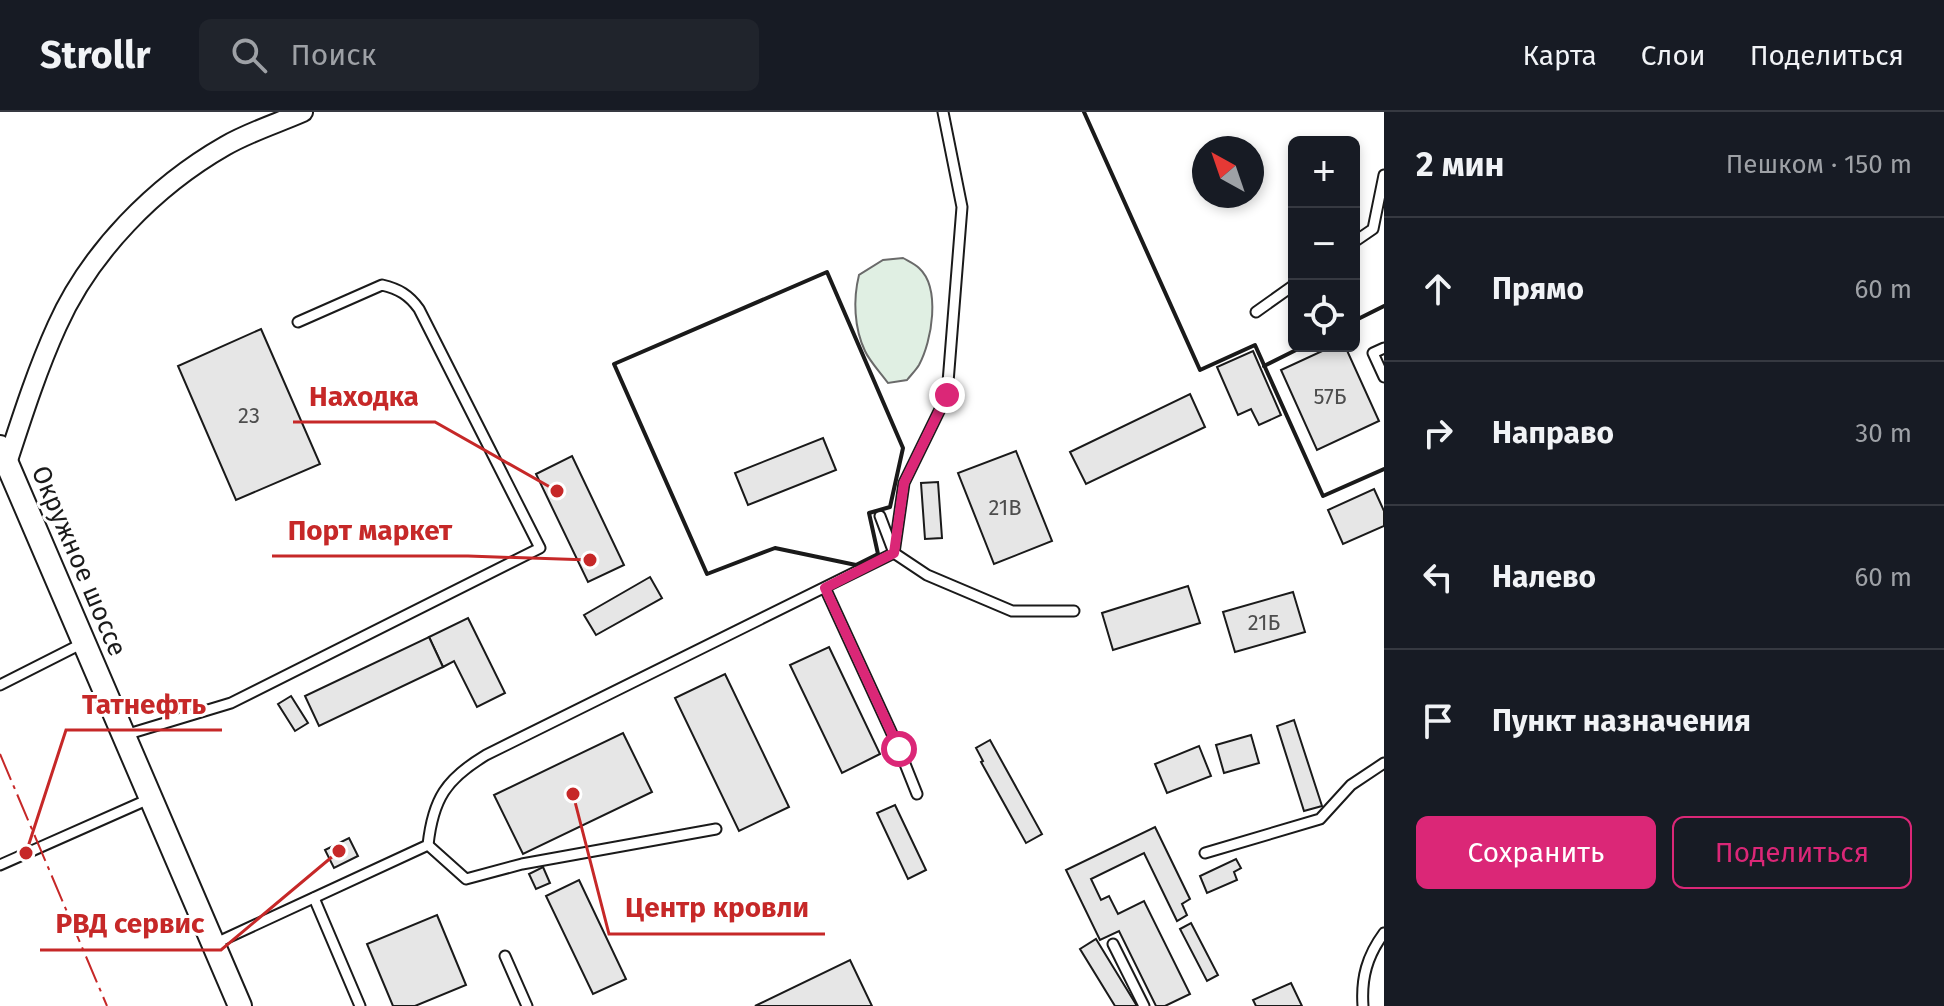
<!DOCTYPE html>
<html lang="ru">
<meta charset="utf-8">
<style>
:root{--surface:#171b24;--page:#20242c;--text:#f1f3f6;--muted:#9ea1a6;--line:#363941;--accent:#db2777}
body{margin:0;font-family:"Fira Sans",sans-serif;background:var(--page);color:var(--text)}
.controls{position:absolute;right:24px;top:24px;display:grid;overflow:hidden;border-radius:12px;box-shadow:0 4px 12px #0003}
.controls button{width:72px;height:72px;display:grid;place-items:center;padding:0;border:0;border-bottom:2px solid var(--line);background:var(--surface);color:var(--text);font:40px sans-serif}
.compass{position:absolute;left:1192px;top:24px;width:72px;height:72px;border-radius:50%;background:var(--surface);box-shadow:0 4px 12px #0003;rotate:320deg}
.stop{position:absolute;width:24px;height:24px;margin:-18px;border:6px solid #db2777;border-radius:50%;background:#fff}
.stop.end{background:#db2777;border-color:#fff;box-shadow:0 2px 8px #0008}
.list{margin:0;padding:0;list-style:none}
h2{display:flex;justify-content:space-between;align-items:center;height:104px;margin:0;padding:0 32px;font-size:34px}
h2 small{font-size:26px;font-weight:400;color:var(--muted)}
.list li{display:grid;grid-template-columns:52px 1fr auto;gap:24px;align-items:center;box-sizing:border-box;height:144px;padding:0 32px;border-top:2px solid var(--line)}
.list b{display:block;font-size:30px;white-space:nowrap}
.list em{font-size:26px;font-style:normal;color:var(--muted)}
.actions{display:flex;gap:16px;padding:24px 32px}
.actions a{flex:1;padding:18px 0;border:2px solid var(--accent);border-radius:12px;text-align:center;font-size:28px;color:var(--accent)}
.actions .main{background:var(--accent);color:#fff}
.icon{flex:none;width:44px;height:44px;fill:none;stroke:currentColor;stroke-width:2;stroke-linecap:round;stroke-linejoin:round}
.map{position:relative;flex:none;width:1384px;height:894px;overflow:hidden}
header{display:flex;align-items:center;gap:48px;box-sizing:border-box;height:112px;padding:0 40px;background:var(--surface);border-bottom:2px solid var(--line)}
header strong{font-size:38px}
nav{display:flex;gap:44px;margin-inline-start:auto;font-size:28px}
.search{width:560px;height:72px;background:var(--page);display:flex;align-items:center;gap:20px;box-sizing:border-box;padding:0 28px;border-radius:12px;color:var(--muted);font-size:30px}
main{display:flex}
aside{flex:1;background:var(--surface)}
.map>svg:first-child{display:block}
.green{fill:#e0efe3;stroke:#6a6a6a;stroke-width:2}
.building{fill:#e6e6e6;stroke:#1a1a1a;stroke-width:2}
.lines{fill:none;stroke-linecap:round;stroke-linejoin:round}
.service-casing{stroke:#1a1a1a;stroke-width:13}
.minor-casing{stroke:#1a1a1a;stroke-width:22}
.tertiary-casing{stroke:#1a1a1a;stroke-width:26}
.service{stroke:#fff;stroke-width:9}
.minor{stroke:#fff;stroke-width:18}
.tertiary{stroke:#fff;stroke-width:22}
.wall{stroke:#1a1a1a;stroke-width:4}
.power{stroke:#c62828;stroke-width:2;stroke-dasharray:28 6 4 6;stroke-linecap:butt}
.route{stroke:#db2777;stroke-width:10}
.labels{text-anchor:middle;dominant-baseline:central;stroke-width:6;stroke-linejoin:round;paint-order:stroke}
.number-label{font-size:22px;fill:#4d4d4d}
.street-label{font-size:26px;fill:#1a1a1a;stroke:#fff}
.leader{fill:none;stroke:#c62828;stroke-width:3}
.callout-dot{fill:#c62828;stroke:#fff;stroke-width:3}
.callout-label{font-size:28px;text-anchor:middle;font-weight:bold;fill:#c62828;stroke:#fff;stroke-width:6;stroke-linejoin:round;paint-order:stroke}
</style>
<header>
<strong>Strollr</strong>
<div class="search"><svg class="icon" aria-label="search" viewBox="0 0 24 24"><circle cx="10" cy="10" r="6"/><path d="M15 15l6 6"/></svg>Поиск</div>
<nav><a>Карта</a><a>Слои</a><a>Поделиться</a></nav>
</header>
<main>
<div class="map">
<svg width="1384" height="894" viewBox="0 0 1384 894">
<rect width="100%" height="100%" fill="#fff"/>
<!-- green -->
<path class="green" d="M903,146C908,149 915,152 919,156C941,176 932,229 919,253C916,258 911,263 907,268L888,271C881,261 870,250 865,239C854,216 853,187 859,163L883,148Z"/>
<!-- building -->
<g class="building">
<polygon points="261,217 320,352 236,388 178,254"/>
<polygon points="1333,234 1345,234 1379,309 1317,338 1281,258"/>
<polygon points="1253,239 1281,303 1259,313 1251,297 1238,303 1217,255"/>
<polygon points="1190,282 1205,315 1086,372 1070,340"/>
<polygon points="823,326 836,358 748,393 735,361"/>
<polygon points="1016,339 1052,429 994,452 958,361"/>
<polygon points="572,344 624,453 588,470 536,362"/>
<polygon points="938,370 942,426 925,427 921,371"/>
<polygon points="1374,377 1384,399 1384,414 1343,432 1328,398"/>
<polygon points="650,465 662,486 596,523 584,503"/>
<polygon points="1188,474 1200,511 1113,538 1102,501"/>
<polygon points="1293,480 1305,520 1235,540 1223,500"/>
<polygon points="468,506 505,581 477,595 454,549 443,555 429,525"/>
<polygon points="429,525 443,555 319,614 305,584"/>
<polygon points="829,535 880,642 842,661 790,553"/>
<polygon points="725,562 789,695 739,719 675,586"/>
<polygon points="291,584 308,611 295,619 278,592"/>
<polygon points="1294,608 1322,694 1304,699 1277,614"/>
<polygon points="623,621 652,680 523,742 494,683"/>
<polygon points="1251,623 1259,651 1224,661 1216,633"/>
<polygon points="990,628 1042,722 1026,731 981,650 983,649 976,636"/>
<polygon points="1199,634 1211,664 1167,681 1155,652"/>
<polygon points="895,693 926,758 908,767 877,701"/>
<polygon points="1155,715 1190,787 1182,792 1187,803 1177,809 1144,741 1091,767 1101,788 1109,784 1118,802 1144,789 1190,882 1165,894 1156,894 1119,819 1100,828 1066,758"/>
<polygon points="349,726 358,744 334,756 325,738"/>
<polygon points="1236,747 1241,756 1234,760 1237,768 1207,781 1200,764"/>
<polygon points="543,755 550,771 536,777 529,762"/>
<polygon points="579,768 626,867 593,882 546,784"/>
<polygon points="437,803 466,873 415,894 393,894 367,832"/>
<polygon points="1191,811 1218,863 1207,869 1180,817"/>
<polygon points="1096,827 1137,894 1115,894 1080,837"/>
<polygon points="850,848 872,894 755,894"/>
<polygon points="1291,871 1302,894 1256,894 1253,888"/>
</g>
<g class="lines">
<defs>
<g id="service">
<polyline points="1354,130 1373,117 1384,63"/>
<polyline points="1256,200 1294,173"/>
<polyline points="1384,236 1373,241 1384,265"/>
<polyline points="880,404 894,441 927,463 1012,499 1074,499"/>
<polyline points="894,441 904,371 947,283 962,95 943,0"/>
<polyline points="825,476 899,637 917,682"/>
<polyline points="0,573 85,530"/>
<path d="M125,623L231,591L540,436L419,197C409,183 399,177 382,173L298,210"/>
<polyline points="428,733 466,767 522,752 716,717"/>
<polyline points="1205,741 1320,707 1351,673 1384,651"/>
<polyline points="0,753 149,687"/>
<polyline points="314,786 360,894"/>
<path d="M216,831L428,733C433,687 446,667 486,643L894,441"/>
<polyline points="1113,832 1144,894"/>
<polyline points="505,844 527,894"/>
<path d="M1363,894C1361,866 1367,844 1384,821"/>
</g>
<path id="minor" d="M7,351C22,305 37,258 57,214C90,140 155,74 225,34C249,20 278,11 303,0"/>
<polyline id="tertiary" points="0,335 240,894"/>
</defs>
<!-- service casing -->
<use href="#service" class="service-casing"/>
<!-- minor casing -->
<use href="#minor" class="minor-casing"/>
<!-- tertiary casing -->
<use href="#tertiary" class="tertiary-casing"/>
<!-- service -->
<use href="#service" class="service"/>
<!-- minor -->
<use href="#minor" class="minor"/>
<!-- tertiary -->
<use href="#tertiary" class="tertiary"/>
<!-- wall -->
<g class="wall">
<polyline points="1084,0 1200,258 1255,233 1323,384 1384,357"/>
<polygon points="827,160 903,336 890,395 869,401 878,442 856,453 775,436 707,462 614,252"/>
<polyline points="1354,209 1384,194"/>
<polyline points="1264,254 1304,234"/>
</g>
<!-- power -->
<polyline class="power" points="0,642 107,894"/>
</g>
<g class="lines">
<!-- route -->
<polyline class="route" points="899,637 825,476 894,441 904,371 947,283"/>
</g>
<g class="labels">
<!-- number labels -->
<g class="number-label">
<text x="1330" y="284">57Б</text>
<text x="249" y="303">23</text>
<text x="1005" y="395">21В</text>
<text x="1264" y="510">21Б</text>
</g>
<!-- street labels -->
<g class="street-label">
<text transform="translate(79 449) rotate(67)">Окружное шоссе</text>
</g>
</g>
<!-- callouts -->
<path class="leader" d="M557 379L435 310H293M590 448L468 444H272M26 741L66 618H222M573 682L609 822H825M339 739L221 838H40"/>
<g class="callout-dot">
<circle cx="557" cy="379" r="8"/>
<circle cx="590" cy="448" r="8"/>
<circle cx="26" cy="741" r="8"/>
<circle cx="573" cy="682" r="8"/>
<circle cx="339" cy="739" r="8"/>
</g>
<g class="callout-label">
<text x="364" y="294">Находка</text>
<text x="370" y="428">Порт маркет</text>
<text x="144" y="602">Татнефть</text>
<text x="717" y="805">Центр кровли</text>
<text x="130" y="821">РВД сервис</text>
</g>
</svg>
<div class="controls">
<button>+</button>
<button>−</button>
<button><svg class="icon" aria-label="locate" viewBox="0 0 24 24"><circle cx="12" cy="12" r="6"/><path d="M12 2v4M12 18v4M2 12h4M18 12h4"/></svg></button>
</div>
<svg class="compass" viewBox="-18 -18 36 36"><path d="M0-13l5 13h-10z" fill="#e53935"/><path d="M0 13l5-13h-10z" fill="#9ea1a6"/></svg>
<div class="stop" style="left:899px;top:637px"></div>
<div class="stop end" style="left:947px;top:283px"></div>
</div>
<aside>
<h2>2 мин<small>Пешком · 150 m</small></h2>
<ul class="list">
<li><svg class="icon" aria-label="ahead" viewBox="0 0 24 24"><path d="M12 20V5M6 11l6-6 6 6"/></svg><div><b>Прямо</b></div><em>60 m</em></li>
<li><svg class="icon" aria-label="right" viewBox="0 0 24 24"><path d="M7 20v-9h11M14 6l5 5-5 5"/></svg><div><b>Направо</b></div><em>30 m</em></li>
<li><svg class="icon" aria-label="left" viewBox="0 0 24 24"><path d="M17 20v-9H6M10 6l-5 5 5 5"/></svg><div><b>Налево</b></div><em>60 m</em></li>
<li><svg class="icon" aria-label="arrive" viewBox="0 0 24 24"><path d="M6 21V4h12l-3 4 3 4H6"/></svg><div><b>Пункт назначения</b></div></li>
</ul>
<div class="actions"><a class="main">Сохранить</a><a>Поделиться</a></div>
</aside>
</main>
